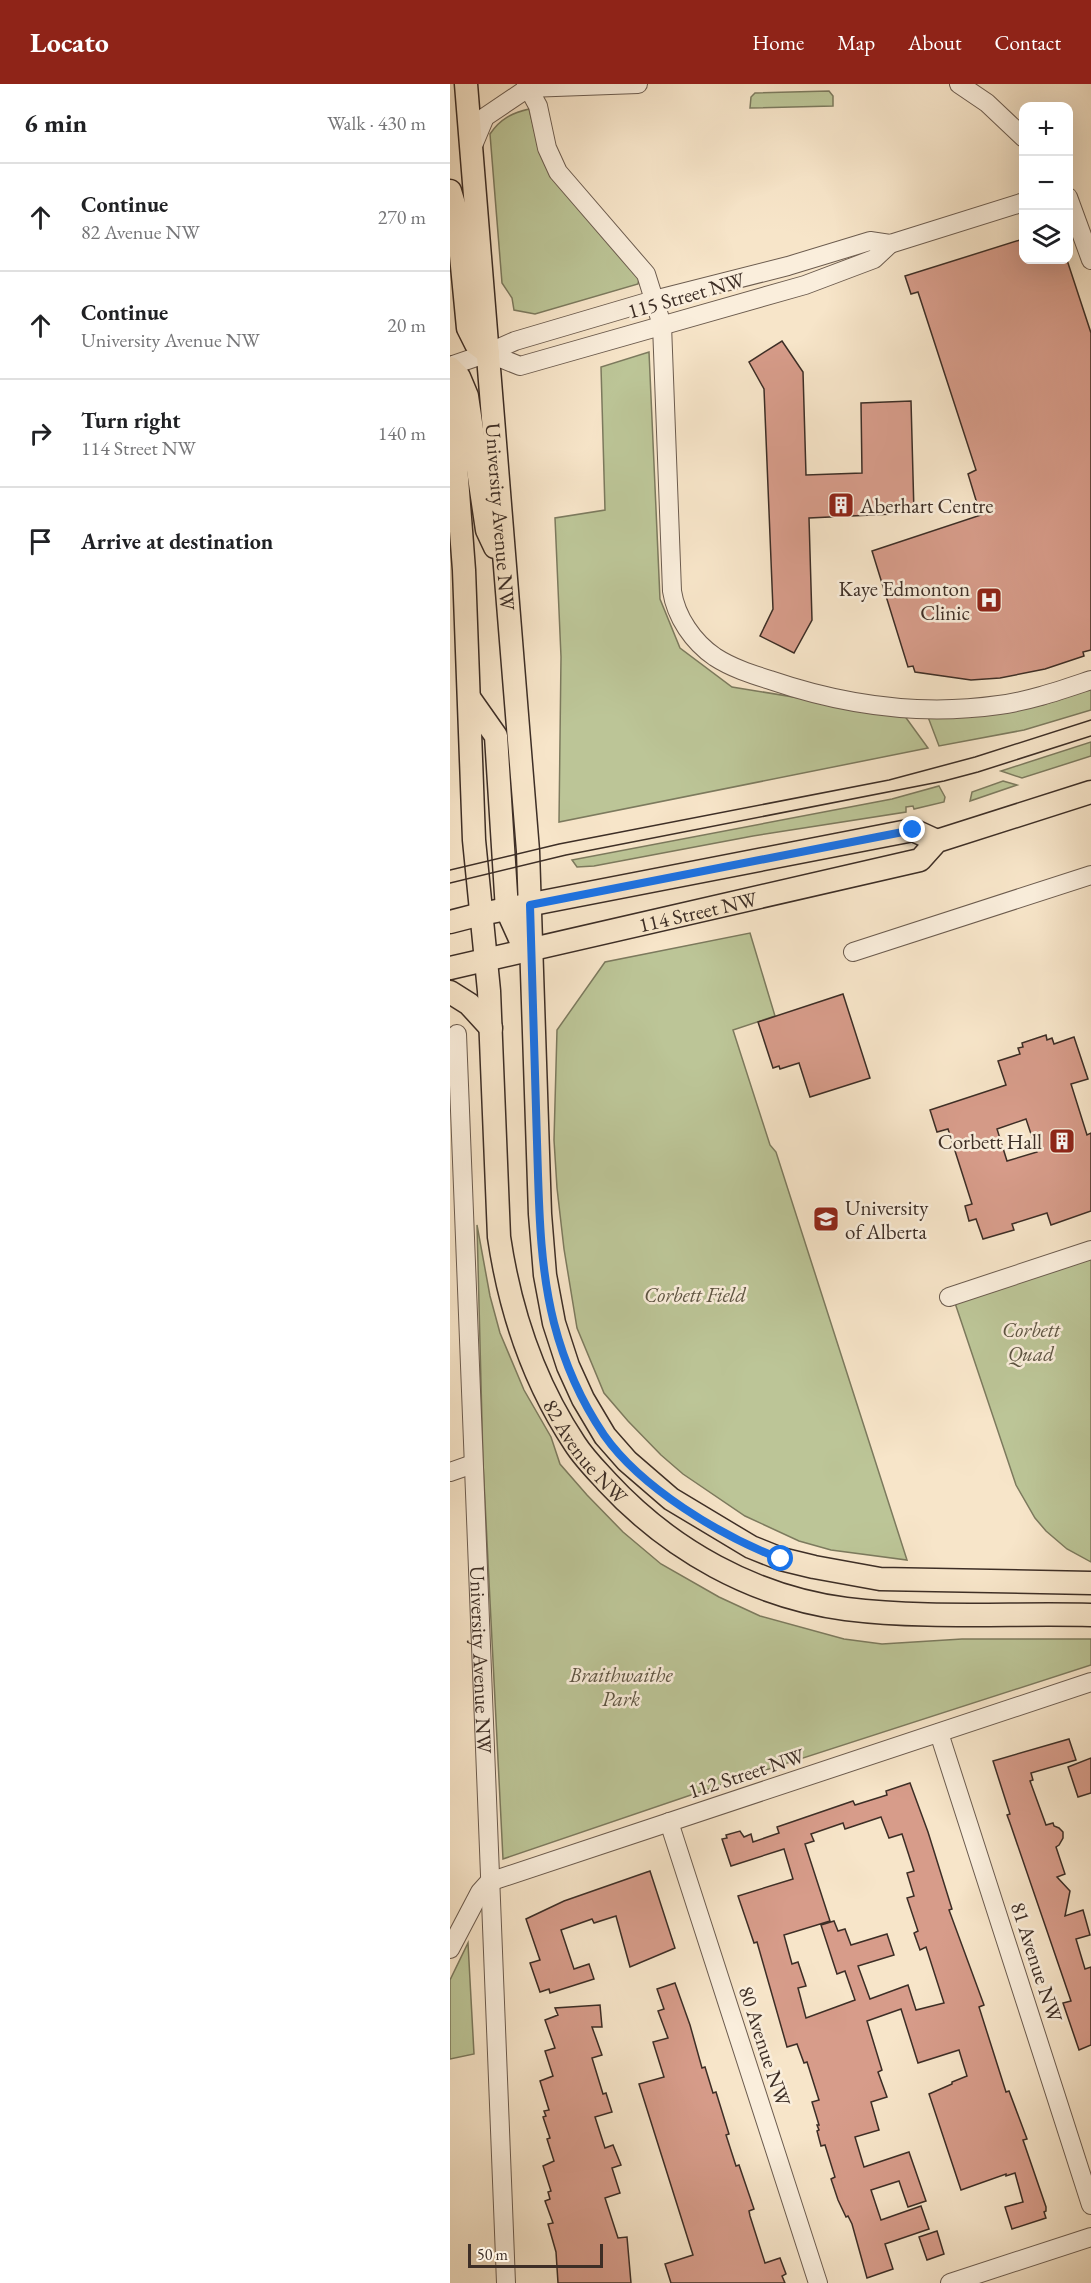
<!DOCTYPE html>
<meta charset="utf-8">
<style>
:root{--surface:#fff;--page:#f2f2f2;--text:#202124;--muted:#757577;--line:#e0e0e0;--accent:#8f2418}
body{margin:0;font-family:"EB Garamond",serif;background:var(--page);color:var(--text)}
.controls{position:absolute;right:18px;top:18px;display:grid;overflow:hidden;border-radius:12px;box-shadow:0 6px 24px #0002}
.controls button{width:54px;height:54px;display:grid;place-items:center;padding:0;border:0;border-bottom:2px solid var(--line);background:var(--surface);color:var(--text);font:30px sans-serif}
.scale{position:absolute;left:18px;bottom:15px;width:135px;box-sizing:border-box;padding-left:6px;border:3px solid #3d2e26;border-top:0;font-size:16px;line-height:21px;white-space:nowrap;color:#3d2e26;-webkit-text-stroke:4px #faeedc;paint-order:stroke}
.stop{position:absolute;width:18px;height:18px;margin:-14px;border:4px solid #1a73e8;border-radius:50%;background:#fff}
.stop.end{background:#1a73e8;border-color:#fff;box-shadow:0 2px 6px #0008}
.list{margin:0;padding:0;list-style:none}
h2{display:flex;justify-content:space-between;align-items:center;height:78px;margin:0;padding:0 24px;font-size:26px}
h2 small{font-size:20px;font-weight:400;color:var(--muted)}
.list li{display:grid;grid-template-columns:39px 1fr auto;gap:18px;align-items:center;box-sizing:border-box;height:108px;padding:0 24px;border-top:2px solid var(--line)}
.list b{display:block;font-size:22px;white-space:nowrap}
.list p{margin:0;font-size:20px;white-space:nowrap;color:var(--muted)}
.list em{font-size:20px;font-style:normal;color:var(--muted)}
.icon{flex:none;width:33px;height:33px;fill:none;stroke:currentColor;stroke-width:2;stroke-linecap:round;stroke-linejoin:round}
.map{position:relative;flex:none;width:641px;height:2199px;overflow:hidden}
header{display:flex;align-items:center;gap:36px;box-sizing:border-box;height:84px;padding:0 30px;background:var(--accent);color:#fff}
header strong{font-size:28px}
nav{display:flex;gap:33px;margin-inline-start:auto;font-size:21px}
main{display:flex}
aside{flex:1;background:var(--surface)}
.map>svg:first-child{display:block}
.green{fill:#bcc597;stroke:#7c7a5e;stroke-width:1.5}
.building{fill:#d79c8a;stroke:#3d2e26;stroke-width:1.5;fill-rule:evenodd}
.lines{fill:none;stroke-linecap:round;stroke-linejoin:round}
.minor-casing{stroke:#6c5c4f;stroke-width:20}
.major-casing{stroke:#3d2e26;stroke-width:25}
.minor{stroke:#faeedc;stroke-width:18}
.major{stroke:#f7e5c9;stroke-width:22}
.tram{stroke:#3d2e26;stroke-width:1.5}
.route{stroke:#1a73e8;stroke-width:8}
.labels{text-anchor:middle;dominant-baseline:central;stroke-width:5;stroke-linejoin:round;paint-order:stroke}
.street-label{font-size:21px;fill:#3d2e26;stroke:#faeedc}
.poi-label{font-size:21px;fill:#3d2e26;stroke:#faeedc;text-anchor:start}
.park-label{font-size:21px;font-style:italic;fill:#5d5442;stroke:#faeedc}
</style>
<header>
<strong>Locato</strong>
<nav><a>Home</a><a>Map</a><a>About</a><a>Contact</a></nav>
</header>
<main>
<aside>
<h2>6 min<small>Walk · 430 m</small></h2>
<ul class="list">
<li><svg class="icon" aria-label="ahead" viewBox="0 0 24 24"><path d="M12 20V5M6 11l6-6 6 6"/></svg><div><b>Continue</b><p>82 Avenue NW</p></div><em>270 m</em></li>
<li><svg class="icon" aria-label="ahead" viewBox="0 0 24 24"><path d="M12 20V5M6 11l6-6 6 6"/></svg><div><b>Continue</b><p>University Avenue NW</p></div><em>20 m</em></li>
<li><svg class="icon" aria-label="right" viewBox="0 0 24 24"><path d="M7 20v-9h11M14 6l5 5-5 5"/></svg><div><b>Turn right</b><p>114 Street NW</p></div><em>140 m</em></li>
<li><svg class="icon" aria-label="arrive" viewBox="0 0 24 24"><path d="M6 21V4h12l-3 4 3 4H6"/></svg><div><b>Arrive at destination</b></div></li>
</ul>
</aside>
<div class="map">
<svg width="641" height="2199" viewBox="0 0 641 2199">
<rect width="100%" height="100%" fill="#f7e5c9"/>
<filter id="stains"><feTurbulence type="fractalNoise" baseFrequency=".00333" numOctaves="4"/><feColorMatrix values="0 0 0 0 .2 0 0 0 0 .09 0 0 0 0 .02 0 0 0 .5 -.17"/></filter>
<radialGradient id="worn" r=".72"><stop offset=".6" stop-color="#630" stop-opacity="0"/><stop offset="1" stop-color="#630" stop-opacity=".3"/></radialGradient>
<!-- green -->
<g class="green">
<polygon points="379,7 383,12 383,22 300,24 301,13 305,9"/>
<path d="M79,25L90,68L189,195L188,200L85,230L64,226L62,214L52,199L40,50C50,35 62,29 79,25Z"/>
<polygon points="199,268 210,515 230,564 282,603 454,631 478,664 109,738 111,573 105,434 155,426 151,283"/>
<polygon points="641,605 641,626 574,646 489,662 478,633 592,621"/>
<polygon points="641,658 641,672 572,694 551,687"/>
<polygon points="553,697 567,701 520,717 522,708"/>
<polygon points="489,702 495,713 494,718 464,725 463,722 456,723 456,728 303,752 144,782 127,783 122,776 442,715"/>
<polygon points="300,849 325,932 283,946 320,1061 326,1068 457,1476 381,1466 349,1457 295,1432 233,1390 211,1371 178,1337 154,1309 127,1244 114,1165 107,1104 104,1056 107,946 155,878"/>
<polygon points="27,1141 40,1212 50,1249 74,1306 101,1353 110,1380 137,1411 173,1448 211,1480 269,1513 310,1532 394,1555 432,1560 512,1555 641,1555 641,1581 285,1696 53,1775 33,1378"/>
<polygon points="641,1175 641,1478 617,1465 596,1447 585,1434 566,1401 505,1219"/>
<polygon points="18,1859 24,1970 0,1975 0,1896"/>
</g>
<!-- building -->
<g class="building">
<polygon points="573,155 573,176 617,176 641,249 641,566 633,568 634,572 595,585 550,594 521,596 465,588 463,582 458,583 422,467 543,427 543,425 529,426 518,390 526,386 468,208 461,210 455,192"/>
<polygon points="332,257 353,288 356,391 412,389 411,319 461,317 464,429 359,434 362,536 344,569 310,552 323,525 314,305 299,278"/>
<polygon points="393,910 420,994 360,1013 349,979 330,985 329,982 323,984 308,938"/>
<path d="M596,951L597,956L602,954L604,960L624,953L638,995L621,1000L637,1051L641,1049V1127L601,1141L597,1129L562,1140L564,1146L533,1155L526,1135L519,1137L515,1122L522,1120L498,1045L487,1048L480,1026L556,1001L548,977L570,970L568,964L573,963L572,959ZM576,1035L587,1068L557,1077L547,1045Z"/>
<polygon points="619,1655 626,1676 581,1689 583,1696 580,1697 596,1741 603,1739 604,1742 609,1744 613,1748 613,1754 609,1761 606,1763 615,1790 607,1793 620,1807 615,1832 633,1826 640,1851 626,1855 635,1885 641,1883 641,1961 629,1966 613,1919 621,1917 560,1739 557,1731 560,1730 543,1677"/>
<polygon points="641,1674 641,1709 628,1713 618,1683"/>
<path d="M460,1699L478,1748L502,1825L499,1826L534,1921L529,1923L556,2008L559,2007L577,2055L573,2056L596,2123V2127L594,2128L596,2134L562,2145L555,2123L573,2118L565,2089L556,2092V2090L511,2106L479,2010L502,2000V1998L517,1992L509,1966L468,1979L451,1925L417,1937L432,1986L428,1988L437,2013L421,2018L429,2046L405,2053L414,2083L459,2068L476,2117L458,2123L449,2097L421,2106L431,2136L471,2122L479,2145L435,2160L443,2185L417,2194L402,2140L398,2132L396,2133L388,2116L381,2095L385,2093L375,2061L371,2062L367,2047L369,2046L367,2041H369L362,2018L369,2016L357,1978L354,1979L347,1960L337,1963L307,1858L304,1859L288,1812L343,1795L334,1765L281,1782L272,1755L277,1754L276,1751L290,1747L294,1753L301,1750L303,1758L329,1749L327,1743L403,1717L405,1721L437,1711L436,1707ZM431,1733L439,1754L452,1750L464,1787L457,1789L464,1812L457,1814L468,1847L464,1849L470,1866L476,1863L494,1919L466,1926L458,1901L420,1915L408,1882L444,1871L437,1850L401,1861L395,1845L388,1847L384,1837L371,1841L387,1890L395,1887L405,1916L356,1934L348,1904L356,1902L348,1878L342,1880L334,1851L380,1837L355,1760L364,1757L361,1750L393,1739L395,1745Z"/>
<polygon points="200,1787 225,1864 180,1883 166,1832 144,1839 142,1835 111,1846 124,1885 139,1880 144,1895 100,1909 99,1905 90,1908 80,1879 90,1876 76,1835 114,1817"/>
<polygon points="225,1899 240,1941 252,1984 255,1983 263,2009 266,2008 279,2050 276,2051 286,2082 289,2081 304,2125 299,2127 300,2132 315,2179 330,2174 336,2190 332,2192 335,2199 221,2199 215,2180 243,2171 189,2000 214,1993 203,1958 218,1954 208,1927 214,1925 207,1905"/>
<polygon points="150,1921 152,1943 142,1943 152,1971 142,1974 153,2010 156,2009 162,2028 145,2033 155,2064 163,2061 171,2081 162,2084 170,2109 155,2114 168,2154 177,2153 181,2199 108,2199 106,2168 98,2140 103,2139 95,2117 100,2115 98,2108 101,2107 93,2082 104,2077 97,2055 100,2054 93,2033 96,2032 94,2027 99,2026 90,1997 103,1992 95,1967 105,1964 95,1936 108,1931 105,1924"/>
<polygon points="487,2147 494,2170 477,2176 469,2153"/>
</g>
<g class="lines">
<defs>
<g id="minor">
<path d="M76,0L88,22L97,64L108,88L196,190L212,241L222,507C226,533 243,558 265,573C282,584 301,590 320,596C393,621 472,632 549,621C580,617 611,606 641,596"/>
<polyline points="509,0 537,19 574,54"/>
<polyline points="78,4 188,0"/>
<polyline points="22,64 35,33 78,4"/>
<polyline points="618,113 641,176"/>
<polyline points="38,269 70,282 355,201 424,175 440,160"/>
<polyline points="0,282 38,269 65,257 204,216 338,182 420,157 440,160 574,118"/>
<polyline points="403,868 641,791"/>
<path id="s1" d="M7,950L56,2199"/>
<polyline points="499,1213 641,1166"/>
<polyline points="0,1388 23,1380"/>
<polyline points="489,1649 641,2121"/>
<polyline points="219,1738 368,2199"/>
<polyline points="0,1865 30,1808 39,1798 641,1598"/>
<polyline points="500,2199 641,2153"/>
</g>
<g id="major">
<path id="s2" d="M16,0L78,767L90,1130L95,1191L104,1239L118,1282L133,1315L155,1352L177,1377L221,1415L301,1463L331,1475L364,1483L430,1495L641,1499"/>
<polyline points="0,107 7,130 18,244 26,260 38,269"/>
<polyline points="0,284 9,293 17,312 37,446 45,463"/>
<path id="s3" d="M0,303L14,486L24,756L39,907L49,1153C60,1227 83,1297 125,1360C134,1374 146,1386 157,1398C220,1466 304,1513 396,1525C477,1535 560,1529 641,1531"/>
<polyline points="20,615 46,652 57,826 71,857 81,865"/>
<polyline points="0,838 31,830 463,746 487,757"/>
<path id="s4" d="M0,884L470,776L487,757L641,708"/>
<polyline points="0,908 19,920 41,944"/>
</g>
</defs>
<!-- minor casing -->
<use href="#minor" class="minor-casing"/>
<!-- major casing -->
<use href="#major" class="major-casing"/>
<!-- minor -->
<use href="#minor" class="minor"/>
<!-- major -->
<use href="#major" class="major"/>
<!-- tram -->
<g class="tram">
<polyline points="0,786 109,760 439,696 525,673 641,636"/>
<polyline points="0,799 116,771 494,697 528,688 641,652"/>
</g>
</g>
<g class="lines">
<!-- route -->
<path class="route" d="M331,1475C271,1452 191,1404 154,1351C131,1317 114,1278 104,1239C89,1180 89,1118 87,1058C84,979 82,900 80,821L463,746"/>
</g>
<!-- icons -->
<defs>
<symbol id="building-square" viewBox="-11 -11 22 22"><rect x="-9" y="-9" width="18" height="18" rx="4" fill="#8f2418" stroke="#faeedc"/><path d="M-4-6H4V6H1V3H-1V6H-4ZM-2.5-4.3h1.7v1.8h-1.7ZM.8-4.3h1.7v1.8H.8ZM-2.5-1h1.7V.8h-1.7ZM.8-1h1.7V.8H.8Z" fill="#fff"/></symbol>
<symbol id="hospital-square" viewBox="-11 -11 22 22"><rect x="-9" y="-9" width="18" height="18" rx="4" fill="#8f2418" stroke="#faeedc"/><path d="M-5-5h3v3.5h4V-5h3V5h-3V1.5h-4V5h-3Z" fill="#fff"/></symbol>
<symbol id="university-square" viewBox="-11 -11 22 22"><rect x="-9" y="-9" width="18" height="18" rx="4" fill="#8f2418" stroke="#faeedc"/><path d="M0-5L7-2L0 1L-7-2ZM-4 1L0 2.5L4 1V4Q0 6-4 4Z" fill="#fff"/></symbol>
</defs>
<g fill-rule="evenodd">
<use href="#building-square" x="376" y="406" width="30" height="30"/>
<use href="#hospital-square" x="524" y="501" width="30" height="30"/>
<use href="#building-square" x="597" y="1042" width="30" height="30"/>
<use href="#university-square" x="361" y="1120" width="30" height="30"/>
</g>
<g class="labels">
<!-- street labels -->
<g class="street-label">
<text transform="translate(236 211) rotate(-16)">115 Street NW</text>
<text stroke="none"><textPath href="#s2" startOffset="434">University Avenue NW</textPath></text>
<text stroke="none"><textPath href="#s4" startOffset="254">114 Street NW</textPath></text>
<text stroke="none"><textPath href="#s3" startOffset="1086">82 Avenue NW</textPath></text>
<text stroke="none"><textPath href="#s1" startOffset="626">University Avenue NW</textPath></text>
<text transform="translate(296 1689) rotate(-18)">112 Street NW</text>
<text transform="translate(587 1878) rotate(72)">81 Avenue NW</text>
<text transform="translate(315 1962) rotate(72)">80 Avenue NW</text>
</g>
<!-- poi labels -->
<g class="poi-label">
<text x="410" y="421">Aberhart Centre</text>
<text x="520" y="504" text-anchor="end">Kaye Edmonton<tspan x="520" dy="24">Clinic</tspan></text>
<text x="592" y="1057" text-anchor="end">Corbett Hall</text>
<text x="395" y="1123">University<tspan x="395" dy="24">of Alberta</tspan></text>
</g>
<!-- park labels -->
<g class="park-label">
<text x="245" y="1210">Corbett Field</text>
<text x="581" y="1245">Corbett<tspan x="581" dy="24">Quad</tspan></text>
<text x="171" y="1590">Braithwaithe<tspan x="171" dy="24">Park</tspan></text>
</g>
</g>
<rect width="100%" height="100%" filter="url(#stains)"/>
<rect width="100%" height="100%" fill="url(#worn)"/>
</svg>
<div class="controls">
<button>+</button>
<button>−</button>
<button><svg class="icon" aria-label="layers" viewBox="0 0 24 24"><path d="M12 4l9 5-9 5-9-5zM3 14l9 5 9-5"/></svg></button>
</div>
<div class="scale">50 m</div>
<div class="stop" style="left:331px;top:1475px"></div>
<div class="stop end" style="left:463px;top:746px"></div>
</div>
</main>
